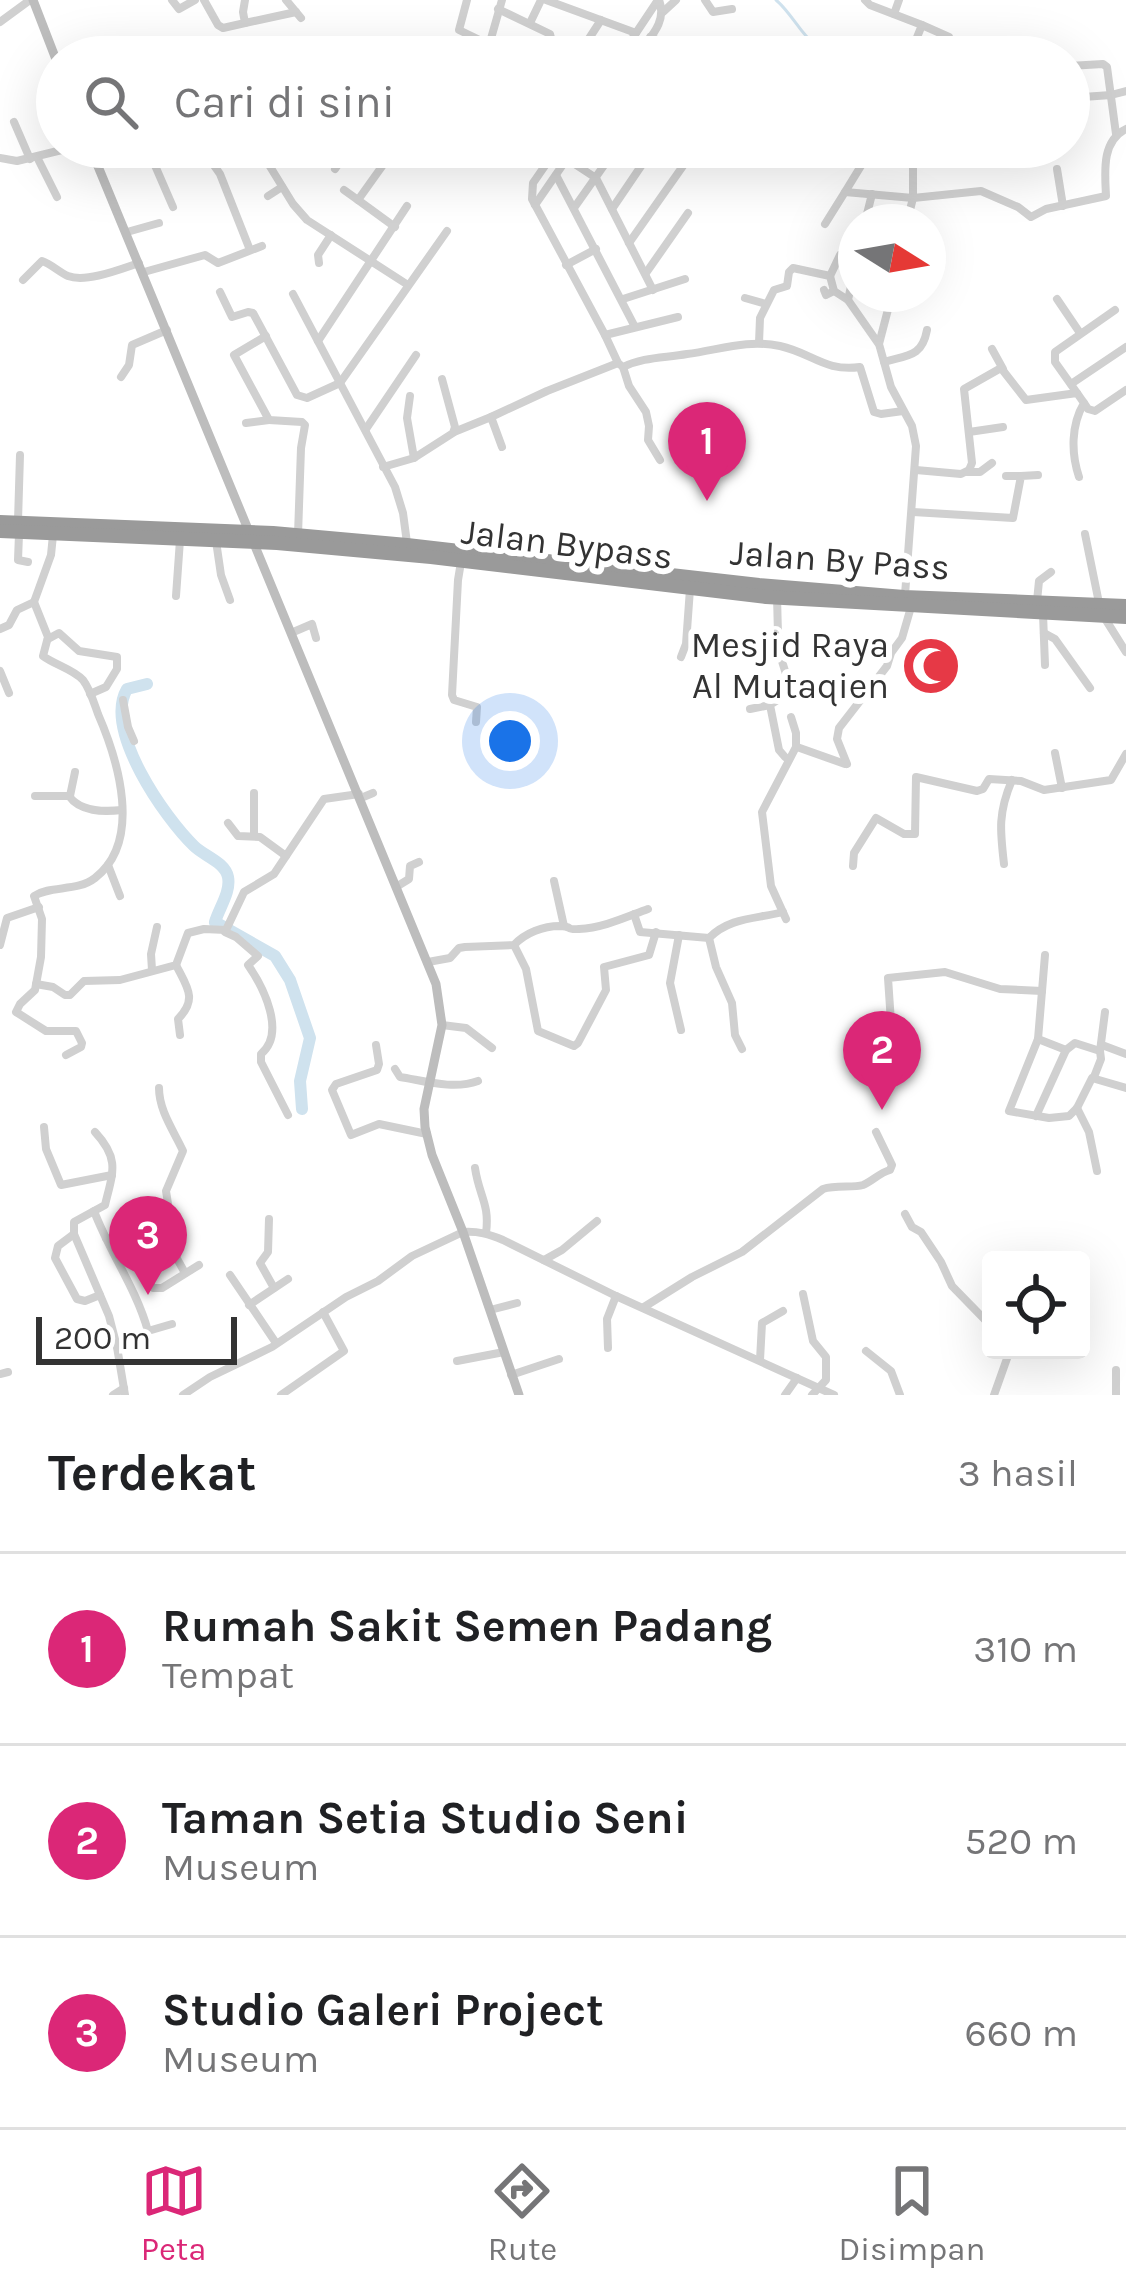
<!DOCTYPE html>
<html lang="id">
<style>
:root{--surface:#fff;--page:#f6f6f6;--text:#202124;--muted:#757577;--line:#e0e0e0;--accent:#db2777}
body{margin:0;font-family:Karla,sans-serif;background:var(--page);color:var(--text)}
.controls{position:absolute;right:36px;bottom:36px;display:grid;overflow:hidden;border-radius:12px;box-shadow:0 12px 48px #0002}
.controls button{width:108px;height:108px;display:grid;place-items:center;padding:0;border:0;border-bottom:3px solid var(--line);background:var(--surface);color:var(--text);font:60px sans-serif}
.compass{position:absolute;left:838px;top:204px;width:108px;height:108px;border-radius:50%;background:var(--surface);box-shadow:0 12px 48px #0002;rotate:101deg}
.scale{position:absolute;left:36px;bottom:30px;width:201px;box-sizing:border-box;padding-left:12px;border:6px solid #333;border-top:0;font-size:33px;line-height:42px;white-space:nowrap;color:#333;-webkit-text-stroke:9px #fff;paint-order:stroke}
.you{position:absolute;left:510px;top:741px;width:42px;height:42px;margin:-30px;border:9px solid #fff;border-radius:50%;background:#1a73e8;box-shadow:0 0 0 18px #1a73e833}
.badge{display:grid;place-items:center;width:78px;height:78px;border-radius:50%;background:var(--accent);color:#fff;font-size:39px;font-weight:700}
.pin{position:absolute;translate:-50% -99px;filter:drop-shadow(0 3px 6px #0008)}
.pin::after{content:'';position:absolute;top:63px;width:42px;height:36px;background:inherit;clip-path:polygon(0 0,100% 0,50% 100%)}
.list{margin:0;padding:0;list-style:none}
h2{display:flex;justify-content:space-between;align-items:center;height:156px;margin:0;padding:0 48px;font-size:51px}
h2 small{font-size:39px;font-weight:400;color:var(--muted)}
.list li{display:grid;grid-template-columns:78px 1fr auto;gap:36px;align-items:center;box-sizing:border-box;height:192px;padding:0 48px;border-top:3px solid var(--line)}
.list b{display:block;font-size:45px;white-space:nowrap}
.list p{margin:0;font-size:39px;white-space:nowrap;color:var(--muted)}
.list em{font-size:39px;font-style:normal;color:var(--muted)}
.icon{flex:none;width:66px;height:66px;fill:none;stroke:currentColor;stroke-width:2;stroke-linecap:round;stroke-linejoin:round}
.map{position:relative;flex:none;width:1126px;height:1395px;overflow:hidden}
.search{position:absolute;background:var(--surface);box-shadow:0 12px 48px #0002;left:36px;right:36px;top:36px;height:132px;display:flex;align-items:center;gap:30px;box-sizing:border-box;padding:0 42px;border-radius:66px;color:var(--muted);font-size:45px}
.sheet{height:732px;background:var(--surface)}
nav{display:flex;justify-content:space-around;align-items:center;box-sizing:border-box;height:168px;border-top:3px solid var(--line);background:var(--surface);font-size:33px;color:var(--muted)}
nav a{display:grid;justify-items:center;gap:6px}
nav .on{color:var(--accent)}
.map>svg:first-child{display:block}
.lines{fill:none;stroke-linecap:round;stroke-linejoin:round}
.stream{stroke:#cfe2ee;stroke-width:3}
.river{stroke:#cfe2ee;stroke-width:12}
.street{stroke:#d0d0d0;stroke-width:8}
.secondary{stroke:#bdbdbd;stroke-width:9}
.highway{stroke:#9a9a9a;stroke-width:14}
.labels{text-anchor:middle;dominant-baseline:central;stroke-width:12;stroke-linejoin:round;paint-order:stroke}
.street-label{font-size:36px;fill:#333;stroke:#fff}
.poi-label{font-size:36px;fill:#333;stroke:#fff;text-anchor:end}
</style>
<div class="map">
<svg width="1126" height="1395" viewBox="0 0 1126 1395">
<rect width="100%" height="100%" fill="#fff"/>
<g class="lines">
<!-- stream -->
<g class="stream">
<path d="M776,0C798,18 808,56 841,52"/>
<polyline points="865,41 883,45 888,57"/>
<polyline points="871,153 872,147"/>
</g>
<!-- river -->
<path class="river" d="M147,684L127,689C103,730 165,818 194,846C204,856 225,862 228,877C231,892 219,908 215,922L275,956L290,980L310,1038L300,1081L302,1109"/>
<!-- street -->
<g class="street">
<polyline points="172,0 179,9 195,0"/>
<polyline points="204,0 218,25 223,28 245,23 243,12 245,0"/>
<polyline points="286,0 301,18"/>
<polyline points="467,0 459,30 494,47"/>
<polyline points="502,0 490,42 516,57"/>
<polyline points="546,0 636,33"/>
<polyline points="705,0 713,12 732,9"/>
<polyline points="865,0 870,5 922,25 909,57"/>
<polyline points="498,9 550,34 551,38 536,57"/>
<polyline points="663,12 676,0"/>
<polyline points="894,14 899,0"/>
<polyline points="0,22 30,0"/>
<polyline points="245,23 296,12"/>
<polyline points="530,23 541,0"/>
<polyline points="922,25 949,37 946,53"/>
<polyline points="650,37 680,50 681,57"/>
<polyline points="247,43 258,57"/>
<polyline points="211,57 228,48"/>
<polyline points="283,57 292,50"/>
<polyline points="577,57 601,20"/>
<polyline points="620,57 658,0"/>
<path d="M636,57C648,39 668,23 659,0"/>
<polyline points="1069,66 1103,64 1107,67 1116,134"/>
<polyline points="1069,98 1111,95 1126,91"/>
<polyline points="14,122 30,159"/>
<polyline points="147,147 173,207"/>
<polyline points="201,147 220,174 250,250"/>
<polyline points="258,147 293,204 307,220 408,285"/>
<polyline points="311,147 318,158"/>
<path d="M558,147L533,183L532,199L605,335L618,363L623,367C643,357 664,358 687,354C719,350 747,339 780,346C812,353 825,372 860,367L874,412L881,414L903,411"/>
<polyline points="1004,147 1016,163 1038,147"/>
<polyline points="37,157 57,197"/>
<polyline points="0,158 17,161 74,147"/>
<polyline points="567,159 596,178 653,290"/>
<polyline points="210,161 230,147"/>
<polyline points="383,165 358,200 395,227"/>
<polyline points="335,169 350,147"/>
<polyline points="1057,169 1063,206"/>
<polyline points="556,175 635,327"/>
<polyline points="344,190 358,200"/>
<polyline points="845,192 864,161 869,158 887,162"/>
<polyline points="268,196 282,187"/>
<polyline points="535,205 575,147"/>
<polyline points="574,208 617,147"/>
<polyline points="612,209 654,147"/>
<polyline points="865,222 872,194"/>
<polyline points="907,222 913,198 913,147"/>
<path d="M825,224L845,192L913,198L981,191L1018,207L1031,217L1046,209L1106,196C1105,173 1101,141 1126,129"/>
<polyline points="127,232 159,223"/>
<polyline points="629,243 683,166 684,155 674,147"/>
<polyline points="319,263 318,255 331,235"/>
<polyline points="856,263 848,300 878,343"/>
<polyline points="566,265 596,249"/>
<polyline points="144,272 205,255 218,263 262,246"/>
<polyline points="646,273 688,213"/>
<polyline points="830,276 840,255"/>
<path d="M23,280L42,261C51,264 59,272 68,276C86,283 121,269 139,263"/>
<polyline points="824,290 826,295 834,291"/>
<polyline points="220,292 232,317 248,312 253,313 297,395 307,398 340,383 447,231"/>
<polyline points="293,294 395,487 403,513 407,543"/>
<polyline points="892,294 879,344 891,387 912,426 916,446 905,595"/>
<polyline points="745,298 766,304"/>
<polyline points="623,299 685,279"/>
<polyline points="1057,299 1080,333"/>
<polyline points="605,335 678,317"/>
<polyline points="266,336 234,355 269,420 302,422 305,425 301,448 298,535"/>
<polyline points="318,341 407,206"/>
<polyline points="759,343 760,318 774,290 787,286 789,272 793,268 830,276 834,291 848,300"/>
<polyline points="992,349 1003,369"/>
<path d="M884,362C908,355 922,357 927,330"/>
<polyline points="623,367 629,386 646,412 649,426 648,440 660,460"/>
<polyline points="121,377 129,365 132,345 167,330"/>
<polyline points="1071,384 1126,347"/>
<polyline points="1077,393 1055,362 1055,352 1115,310"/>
<polyline points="410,396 407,418 414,458"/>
<polyline points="1084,403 1088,409 1095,411 1126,390"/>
<polyline points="491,417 547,391 618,363"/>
<polyline points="246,423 269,420"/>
<polyline points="366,429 416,355"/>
<polyline points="454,432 491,417 502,447"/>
<polyline points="969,432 1003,427"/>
<polyline points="383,467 414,458 453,433 455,427 442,379"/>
<path d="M916,470L961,474L969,470L972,463L964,389L1001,368L1026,400L1077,393L1084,403C1071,425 1071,453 1079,477"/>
<polyline points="967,472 980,472 992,463"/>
<polyline points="1006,476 1021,476"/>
<polyline points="913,512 1013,518 1021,476 1038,475"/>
<polyline points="18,521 20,455"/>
<polyline points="19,534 18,560 28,562"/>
<polyline points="1085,534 1099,603"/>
<path d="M53,535L51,555L34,602L48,637L43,656C55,665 73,669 83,680C90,689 94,703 98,714C118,760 143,841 95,878C77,892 51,885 34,896L42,919L41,957L35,990L20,1004L16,1012L46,1031H76L82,1043L81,1047L66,1055"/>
<polyline points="216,541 221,575 230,600"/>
<polyline points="461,562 458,580 452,695 454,700 477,707 476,722"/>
<polyline points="176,596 180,540"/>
<path d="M777,600C778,617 777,637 780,653C783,669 790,677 787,694L770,705L779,750L785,757"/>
<polyline points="1037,601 1039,581 1051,572"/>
<polyline points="1043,614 1045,665"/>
<polyline points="1104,617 1126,652"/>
<polyline points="0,629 9,625 17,610 34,602"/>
<polyline points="291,633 312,624 316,638"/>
<polyline points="1044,633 1055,639 1090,688"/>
<polyline points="48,639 59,633 79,651 117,657 117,669 106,687 90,694"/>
<polyline points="681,657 686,644 690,589"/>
<polyline points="0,671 9,693"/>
<polyline points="789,685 821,683"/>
<polyline points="123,700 128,727 134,741"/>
<polyline points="750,709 770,705"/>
<polyline points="797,747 845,764"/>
<polyline points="1055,753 1062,788"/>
<polyline points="847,764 837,739 839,728 887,666 891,653 902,638 911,607"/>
<path d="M35,796H69C80,812 103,812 122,810"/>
<polyline points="70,796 75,772"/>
<polyline points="361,798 373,793"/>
<polyline points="228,823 238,836 260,837 286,856"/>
<polyline points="254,836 254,793"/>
<path d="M1004,864C1000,830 998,813 1012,780"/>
<polyline points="108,865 120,896"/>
<polyline points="853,866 854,853 876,818 904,834 915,834 916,777 977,791 983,789 989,779 1021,781 1044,790 1111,780 1126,754"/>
<polyline points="554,881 564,926"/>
<polyline points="396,887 409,879 410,866 419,862"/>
<path d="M634,914L640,932L709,938C730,917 756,919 783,912"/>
<polyline points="786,919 771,886 762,812 796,747 796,733 791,717"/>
<path d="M225,932L236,937L258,956L248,965C264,988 286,1033 261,1054V1062L288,1115"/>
<polyline points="679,935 670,983 681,1030"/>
<polyline points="709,938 716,967 732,1003 735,1035 742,1049"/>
<polyline points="0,945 7,918 39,907"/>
<polyline points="514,945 526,969 538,1031 574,1046 578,1043 606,990 604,967 649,955 656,932"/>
<polyline points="1045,955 1038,1039 1009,1111 1049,1118 1069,1116 1077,1108 1092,1078 1126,1088"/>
<path d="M428,962L450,958L459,948L465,947L514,945C525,933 543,926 560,926C575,927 564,930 579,929C603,928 626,917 648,909"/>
<path d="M176,965C187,987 198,999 178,1019L180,1035"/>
<polyline points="152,970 151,954 157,927"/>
<polyline points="36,984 53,987 65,995 70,995 84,981 120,980 176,965 188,933 204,929 226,930 244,892 274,874 324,799 359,794"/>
<polyline points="891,1022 888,978 945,972 1000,989 1042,991"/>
<polyline points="442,1025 466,1028 492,1048"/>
<polyline points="1038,1039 1066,1050 1075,1043 1100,1051 1101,1059 1094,1077"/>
<polyline points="376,1045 379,1064 377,1070 336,1084 332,1090 351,1135 379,1124 427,1134"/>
<polyline points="1102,1045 1126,1054"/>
<polyline points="1100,1051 1105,1012"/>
<path d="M395,1069L400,1077C425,1081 454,1090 478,1081"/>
<polyline points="1077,1108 1089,1132 1097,1171"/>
<polyline points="1036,1116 1066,1050"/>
<polyline points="44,1127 46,1149 61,1185 112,1175"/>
<path d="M95,1132C120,1159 113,1172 105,1205L74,1222V1234L58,1246L55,1258L77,1299L85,1301L100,1295"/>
<path d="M475,1168C479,1196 490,1204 486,1233"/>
<path d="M94,1211C110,1253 136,1288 148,1331L117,1347L125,1395"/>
<polyline points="151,1212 185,1273"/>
<polyline points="905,1214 912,1227 921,1232 941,1262 952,1286 991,1326"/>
<polyline points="269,1219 268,1252 260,1263 274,1288"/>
<path d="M156,1220L169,1210L166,1191L183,1151C174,1131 159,1111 159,1088"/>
<polyline points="74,1234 109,1316 117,1347"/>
<polyline points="106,1238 120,1241 153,1288 162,1288 199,1265"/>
<polyline points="544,1260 562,1250 597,1221"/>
<polyline points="230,1275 276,1343"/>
<polyline points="803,1294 813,1341 826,1357 826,1380 812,1395"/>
<polyline points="249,1305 288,1279"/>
<path d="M644,1307L692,1277L742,1252L823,1189C836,1185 853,1188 863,1185C873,1181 879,1173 890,1170L892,1165L876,1132"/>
<polyline points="490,1310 517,1303"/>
<polyline points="148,1331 172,1324"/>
<polyline points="608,1348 607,1319 616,1296"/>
<polyline points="866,1351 891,1371 900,1395"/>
<polyline points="760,1360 762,1323 783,1311"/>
<polyline points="457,1361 504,1352"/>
<polyline points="1116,1370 1116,1395"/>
<polyline points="0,1374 8,1372"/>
<polyline points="511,1375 559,1359"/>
<polyline points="113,1395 124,1388"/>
<path d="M183,1395L210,1377L272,1347L346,1297L378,1281L412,1256L463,1232C478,1231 489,1234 503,1240L616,1296L834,1395"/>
<polyline points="281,1395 344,1351 323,1312"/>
<polyline points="785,1395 797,1378"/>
<polyline points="994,1395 1010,1350"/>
</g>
<!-- secondary -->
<g class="secondary">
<polyline points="33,0 57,62"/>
<polyline points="90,147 436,984 442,1025 424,1109 425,1127 432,1155 463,1232 519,1395"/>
</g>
<!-- highway -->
<g class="highway">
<polyline points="0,522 273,533 407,545 759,585 904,597 1126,606"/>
<polyline points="0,531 277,543 431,557 766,597 1126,617"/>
</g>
</g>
<!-- icons -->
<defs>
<symbol id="mosque-disc" viewBox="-11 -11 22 22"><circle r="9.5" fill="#e63946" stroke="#fff"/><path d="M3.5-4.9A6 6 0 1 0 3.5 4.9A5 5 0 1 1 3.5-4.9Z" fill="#fff"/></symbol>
</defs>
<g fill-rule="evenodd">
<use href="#mosque-disc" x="898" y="633" width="66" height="66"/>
</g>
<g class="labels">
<!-- street labels -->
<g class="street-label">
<text transform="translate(567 544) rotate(7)">Jalan Bypass</text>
<text transform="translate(840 560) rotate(4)">Jalan By Pass</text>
</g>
<!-- poi labels -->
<g class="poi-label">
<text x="889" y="645">Mesjid Raya<tspan x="889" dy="41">Al Mutaqien</tspan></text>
</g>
</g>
</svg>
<div class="controls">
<button><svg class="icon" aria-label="locate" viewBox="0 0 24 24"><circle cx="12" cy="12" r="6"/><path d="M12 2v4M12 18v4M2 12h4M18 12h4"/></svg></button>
</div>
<svg class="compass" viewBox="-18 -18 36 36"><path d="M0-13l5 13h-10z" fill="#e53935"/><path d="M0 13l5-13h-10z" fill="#757577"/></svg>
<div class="scale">200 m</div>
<div class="you"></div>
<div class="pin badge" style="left:707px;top:501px">1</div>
<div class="pin badge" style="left:882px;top:1110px">2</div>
<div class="pin badge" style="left:148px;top:1295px">3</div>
<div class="search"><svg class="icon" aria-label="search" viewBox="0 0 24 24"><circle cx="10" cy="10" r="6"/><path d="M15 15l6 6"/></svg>Cari di sini</div>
</div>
<section class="sheet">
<h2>Terdekat<small>3 hasil</small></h2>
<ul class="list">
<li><span class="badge">1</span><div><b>Rumah Sakit Semen Padang</b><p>Tempat</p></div><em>310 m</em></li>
<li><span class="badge">2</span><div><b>Taman Setia Studio Seni</b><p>Museum</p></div><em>520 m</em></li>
<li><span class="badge">3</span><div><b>Studio Galeri Project</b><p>Museum</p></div><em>660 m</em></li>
</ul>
</section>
<nav>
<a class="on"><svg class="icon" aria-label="map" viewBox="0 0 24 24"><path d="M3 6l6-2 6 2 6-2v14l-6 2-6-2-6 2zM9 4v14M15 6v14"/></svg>Peta</a>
<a><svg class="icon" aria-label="directions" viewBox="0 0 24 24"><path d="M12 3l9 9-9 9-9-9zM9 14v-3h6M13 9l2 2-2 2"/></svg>Rute</a>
<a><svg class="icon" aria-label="saved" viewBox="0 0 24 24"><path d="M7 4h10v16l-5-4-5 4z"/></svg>Disimpan</a>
</nav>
